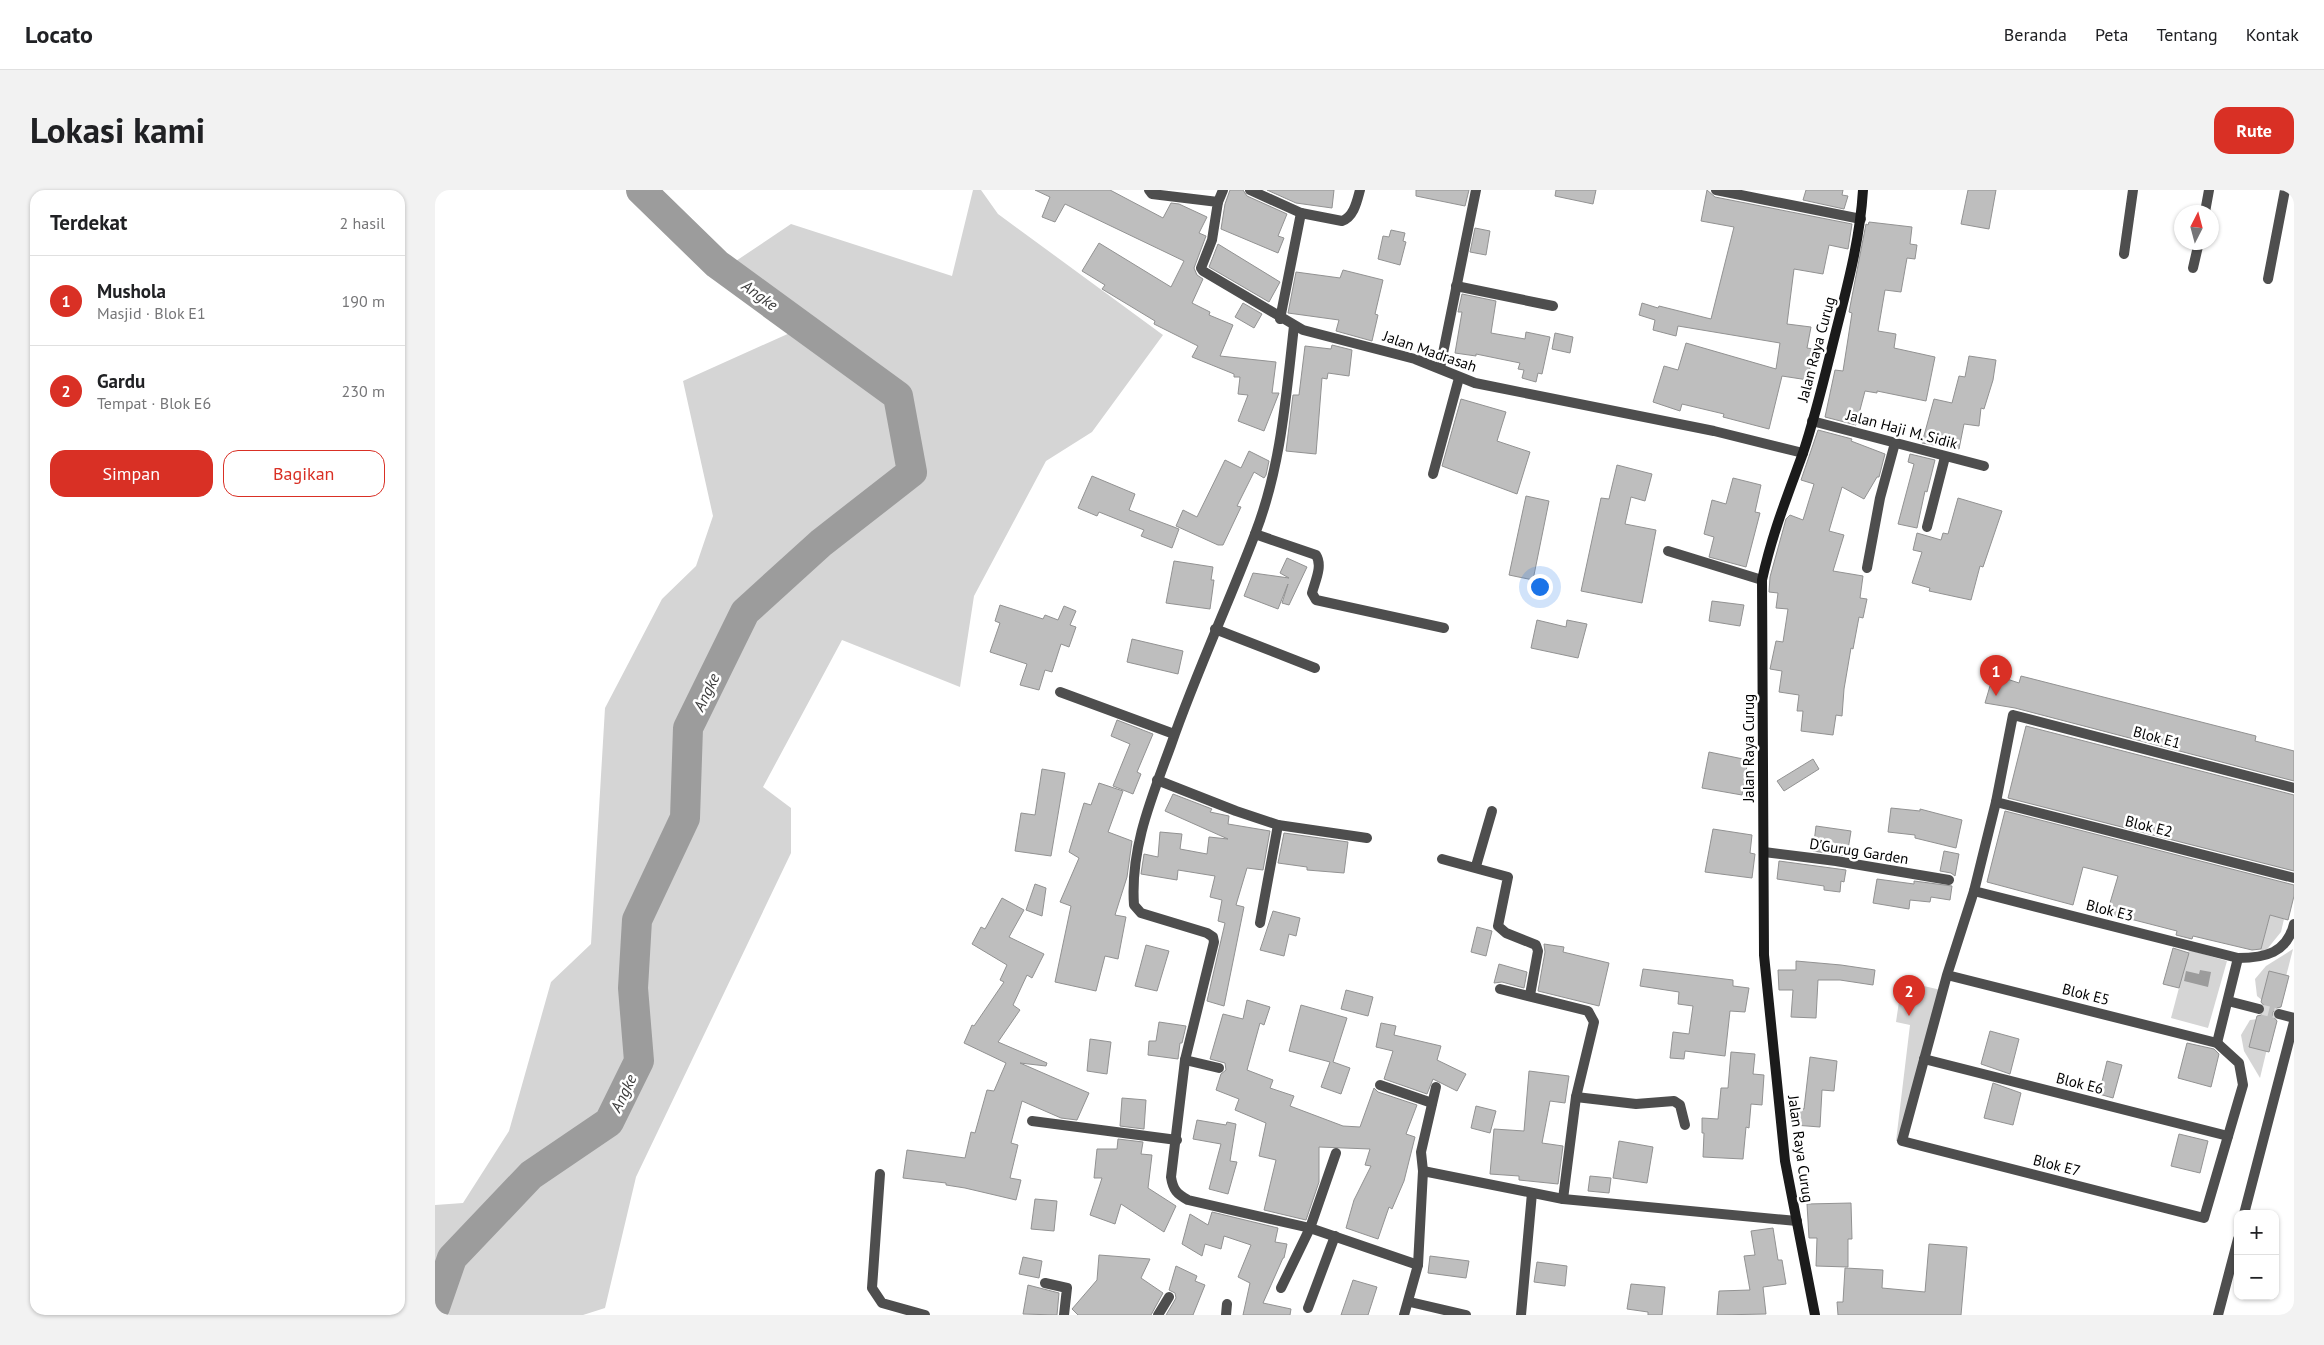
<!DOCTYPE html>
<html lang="id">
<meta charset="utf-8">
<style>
:root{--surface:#fff;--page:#f2f2f2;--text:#202124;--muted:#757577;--line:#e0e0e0;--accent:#d93025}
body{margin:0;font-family:"PT Sans",sans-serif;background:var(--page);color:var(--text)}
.controls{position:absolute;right:15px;bottom:15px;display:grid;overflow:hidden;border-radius:10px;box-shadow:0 1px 4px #0004}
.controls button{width:45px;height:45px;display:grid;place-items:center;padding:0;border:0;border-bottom:1px solid var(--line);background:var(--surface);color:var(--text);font:25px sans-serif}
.compass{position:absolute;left:1739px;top:15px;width:45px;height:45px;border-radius:50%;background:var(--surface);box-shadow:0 1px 4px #0004;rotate:6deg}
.you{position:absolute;left:1104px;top:396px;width:18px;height:18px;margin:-12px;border:4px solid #fff;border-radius:50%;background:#1a73e8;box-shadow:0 0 0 8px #1a73e833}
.badge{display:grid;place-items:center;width:32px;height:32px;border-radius:50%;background:var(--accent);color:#fff;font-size:16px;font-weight:700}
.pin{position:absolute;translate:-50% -41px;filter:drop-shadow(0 1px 2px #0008)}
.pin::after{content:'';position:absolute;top:26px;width:18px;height:15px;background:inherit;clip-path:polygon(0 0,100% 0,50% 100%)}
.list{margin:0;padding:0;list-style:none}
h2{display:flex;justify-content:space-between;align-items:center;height:65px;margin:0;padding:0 20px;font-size:21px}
h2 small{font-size:16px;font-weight:400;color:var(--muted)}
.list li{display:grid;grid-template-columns:32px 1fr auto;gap:15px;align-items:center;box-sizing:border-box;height:90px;padding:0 20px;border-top:1px solid var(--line)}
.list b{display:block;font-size:19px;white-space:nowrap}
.list p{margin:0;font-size:16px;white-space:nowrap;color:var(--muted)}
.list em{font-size:16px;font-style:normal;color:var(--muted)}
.actions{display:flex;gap:10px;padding:15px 20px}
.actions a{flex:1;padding:11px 0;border:1px solid var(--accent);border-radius:15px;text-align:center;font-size:18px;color:var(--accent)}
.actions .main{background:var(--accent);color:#fff}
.map{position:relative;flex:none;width:1859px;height:1125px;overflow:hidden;border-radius:15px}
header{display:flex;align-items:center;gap:30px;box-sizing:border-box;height:70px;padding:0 25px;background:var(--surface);border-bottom:1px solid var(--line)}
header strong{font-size:24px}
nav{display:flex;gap:28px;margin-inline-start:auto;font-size:18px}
.intro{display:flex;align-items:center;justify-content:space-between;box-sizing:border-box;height:120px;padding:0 30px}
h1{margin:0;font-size:35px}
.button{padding:12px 22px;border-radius:15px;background:var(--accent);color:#fff;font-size:18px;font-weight:700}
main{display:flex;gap:30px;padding:0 30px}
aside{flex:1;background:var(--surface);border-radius:15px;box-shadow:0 1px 4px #0004}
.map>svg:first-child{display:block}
.green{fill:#d5d5d5}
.water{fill:#9c9c9c}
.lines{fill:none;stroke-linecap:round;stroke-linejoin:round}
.river{stroke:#9c9c9c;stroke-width:30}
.building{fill:#bebebe;stroke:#929292}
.minor-tunnel{stroke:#d9d9d9;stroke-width:10;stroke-dasharray:10 5;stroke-linecap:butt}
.minor{stroke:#4e4e4e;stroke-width:10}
.secondary{stroke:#1b1b1b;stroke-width:10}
.labels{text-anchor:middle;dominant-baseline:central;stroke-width:5;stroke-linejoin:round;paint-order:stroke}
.street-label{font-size:15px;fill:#000;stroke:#fff}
.water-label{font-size:16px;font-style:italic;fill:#3d3d3d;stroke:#fff}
</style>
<header>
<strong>Locato</strong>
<nav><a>Beranda</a><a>Peta</a><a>Tentang</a><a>Kontak</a></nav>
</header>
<div class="intro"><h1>Lokasi kami</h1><a class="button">Rute</a></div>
<main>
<aside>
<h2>Terdekat<small>2 hasil</small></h2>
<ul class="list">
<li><span class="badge">1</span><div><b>Mushola</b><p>Masjid · Blok E1</p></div><em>190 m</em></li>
<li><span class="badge">2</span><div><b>Gardu</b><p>Tempat · Blok E6</p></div><em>230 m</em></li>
</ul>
<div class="actions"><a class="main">Simpan</a><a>Bagikan</a></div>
</aside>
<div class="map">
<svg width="1859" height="1125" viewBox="0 0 1859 1125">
<rect width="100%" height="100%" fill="#fff"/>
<!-- green -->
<g class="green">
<polygon points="538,0 546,0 563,24 728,145 657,242 611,271 539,406 525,497 407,450 328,597 356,618 356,663 201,987 170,1118 148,1125 0,1125 0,1015 28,1013 74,941 116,792 156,754 170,518 227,409 261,376 278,326 248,191 366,138 289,79 356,34 517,86"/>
<polygon points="1835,725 1849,729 1846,742 1829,763 1825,763"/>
<polygon points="1858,759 1846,806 1828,811 1822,806 1820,789 1831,776"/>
<polygon points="1754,760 1792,771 1773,838 1736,828"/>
<polygon points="1467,791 1506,800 1466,951 1461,951 1475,835 1461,832"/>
<polygon points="1823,829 1836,842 1825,888 1809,861 1806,845 1815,830"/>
</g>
<!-- water -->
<polygon class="water" points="1765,780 1776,782 1773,797 1749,791 1751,781 1764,784"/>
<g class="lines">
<!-- river -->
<polyline class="river" points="0,1117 17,1068 96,985 174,932 204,871 198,798 202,730 250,628 253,538 310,422 386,353 477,282 463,206 282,74 206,0"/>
</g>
<!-- building -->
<g class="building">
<polygon points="600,0 675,0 728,28 736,13 744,14 772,27 764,43 771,46 759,78 762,85 768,89 757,113 775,122 774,125 798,135 785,166 841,172 837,203 844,203 829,241 803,231 813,205 803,204 805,187 799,187 799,184 757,167 763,156 719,134 720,131 667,99 670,95 647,81 664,53 736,97 749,71 630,14 620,32 607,27 615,7"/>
<polygon points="795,0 808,0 812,6 852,24 843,46 849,48 843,63 786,39 790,14"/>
<polygon points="832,0 899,0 897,18 861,13"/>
<polygon points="981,0 1034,0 1030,16 981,6"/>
<polygon points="1121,0 1161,0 1158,14 1120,6"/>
<polygon points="1272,0 1280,7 1417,34 1413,59 1394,55 1388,84 1359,79 1352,134 1376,137 1372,158 1378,159 1373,190 1347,186 1334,239 1288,227 1289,224 1247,214 1245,221 1218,212 1229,176 1243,180 1251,153 1341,179 1345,153 1243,136 1241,146 1218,140 1220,130 1204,125 1207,113 1223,118 1224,116 1276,129 1299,37 1266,31"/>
<polygon points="1371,0 1408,0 1407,5 1413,6 1409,19 1368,10"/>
<polygon points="1533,0 1561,0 1554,39 1526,34"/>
<polygon points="1434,32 1477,37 1475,54 1482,55 1480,69 1472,68 1466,102 1450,100 1443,141 1461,144 1459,158 1500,167 1491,211 1442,201 1442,203 1430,201 1421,235 1390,227 1400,180 1408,181 1417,123 1414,122 1431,34 1433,35"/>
<polygon points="1040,38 1055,41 1051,65 1035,62"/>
<polygon points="956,40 970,43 968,51 971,52 965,75 943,69 948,46 954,47"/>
<polygon points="783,54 845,92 834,112 774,77"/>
<polygon points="908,80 948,90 940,124 943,125 937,151 901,141 904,130 853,123 861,82 905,88"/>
<polygon points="1027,104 1061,111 1056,143 1090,149 1091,142 1115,147 1107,184 1103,183 1101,192 1087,188 1089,180 1083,179 1085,173 1041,164 1041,166 1020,163 1027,122 1023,122"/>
<polygon points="808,113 827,124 819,138 800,127"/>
<polygon points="1120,143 1138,147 1135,163 1117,159"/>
<polygon points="897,155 917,160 914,186 893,183 892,189 887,188 881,264 851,261 858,205 864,205 870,156 896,159"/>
<polygon points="1534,166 1561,170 1558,190 1549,219 1546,218 1544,236 1529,234 1524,259 1487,253 1499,209 1517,213 1524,186 1530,187"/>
<polygon points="1026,209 1071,222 1062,251 1095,262 1082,304 1007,276"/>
<polygon points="1383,240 1417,249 1416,251 1450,264 1444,287 1442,287 1429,309 1407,297 1394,341 1409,345 1398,381 1428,386 1425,408 1432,409 1428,428 1424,427 1418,459 1416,458 1409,499 1407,526 1401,525 1398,545 1366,541 1368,521 1362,521 1364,505 1344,502 1347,481 1335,479 1341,451 1348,452 1353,419 1341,418 1343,403 1334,402 1335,387 1351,329 1355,325 1368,330 1379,294 1366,290"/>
<polygon points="814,261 834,271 831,285 829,288 819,282 802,316 806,317 788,355 783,355 741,336 748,320 762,327 790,270 806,278"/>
<polygon points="1475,264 1500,270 1492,302 1490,301 1482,338 1463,334 1479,274 1473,272"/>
<polygon points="1182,275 1217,284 1210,311 1196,307 1190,334 1221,340 1207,413 1146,401 1166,308 1174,309"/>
<polygon points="657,286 700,304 694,320 744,339 737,358 706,346 709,340 664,322 662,326 643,318"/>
<polygon points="1298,288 1326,295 1320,322 1325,323 1311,377 1274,367 1279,347 1269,344 1277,310 1291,314"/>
<polygon points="1091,306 1114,311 1098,390 1074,385"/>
<polygon points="1523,308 1567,321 1548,377 1545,376 1536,410 1494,401 1495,398 1477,393 1487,362 1478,360 1482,343 1506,350 1508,343 1513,344"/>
<polygon points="852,368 872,377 854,415 847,413 853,394 843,419 809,406 818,383 854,388 845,383"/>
<polygon points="739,371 778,377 776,390 779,390 775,419 731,413"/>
<polygon points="1277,411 1309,415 1305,436 1274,431"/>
<polygon points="565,415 608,429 610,425 623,430 629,416 641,421 635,435 641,437 634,457 626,454 617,482 610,480 604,500 585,495 592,474 555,462 565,433 560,431"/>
<polygon points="1102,430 1131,437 1132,430 1152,434 1143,468 1096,458"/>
<polygon points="697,449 748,461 743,484 692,472"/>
<polygon points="1586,486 1821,546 1820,551 1859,561 1859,591 1580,518 1550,513 1555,496 1563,498 1566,487 1584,493"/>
<polygon points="682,530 718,544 702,582 706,584 698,604 678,596 695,554 676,546"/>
<polygon points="1591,536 1859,605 1859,681 1573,608"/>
<polygon points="1274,562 1313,570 1307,605 1267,598"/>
<polygon points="1378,569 1384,579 1349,601 1342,591"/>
<polygon points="607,579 630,583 616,666 580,661 586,623 600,625"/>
<polygon points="664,593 688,601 673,642 697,651 692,687 680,725 691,727 683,769 670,766 661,801 620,792 636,716 625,712 644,668 634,662 649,613 656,615"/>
<polygon points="738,604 777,619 775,622 794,626 793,634 835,641 828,680 812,678 801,715 809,717 789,816 772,811 790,733 783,731 787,710 775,707 780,686 743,680 742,690 706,684 709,664 723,667 725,642 747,644 745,659 772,664 774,647 793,649 730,621"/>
<polygon points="1456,618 1485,621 1485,619 1527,630 1521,658 1480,648 1480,645 1453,642"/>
<polygon points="1570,621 1859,695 1859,706 1853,730 1835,725 1826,759 1817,760 1758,746 1757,749 1741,745 1742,741 1672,723 1683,686 1648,677 1638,715 1552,692"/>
<polygon points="1381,636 1416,641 1412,666 1378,661"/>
<polygon points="1278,639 1317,645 1315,663 1320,664 1317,688 1270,682"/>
<polygon points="849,643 913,652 909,683 872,680 872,677 843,673"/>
<polygon points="1509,661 1524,664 1520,686 1516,683 1505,681"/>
<polygon points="1344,671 1411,680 1409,692 1406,691 1405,702 1389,700 1389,696 1342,689"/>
<polygon points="1442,689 1479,694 1479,691 1517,696 1515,710 1496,707 1495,712 1475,710 1474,719 1438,713"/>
<polygon points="600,694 611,698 607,726 591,720"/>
<polygon points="567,708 589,720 574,747 609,764 597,788 592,785 578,815 585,820 563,852 612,873 611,876 585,873 654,903 642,930 626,928 587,911 576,953 583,955 575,988 586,990 581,1010 530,998 511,995 511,993 468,988 472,960 530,968 536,942 540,943 552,900 559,901 571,873 529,853 537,835 539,836 569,792 565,790 572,775 537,754 546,737 550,739"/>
<polygon points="838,721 865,728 861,746 854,744 849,766 825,760"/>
<polygon points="1042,737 1057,741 1051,766 1036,762"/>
<polygon points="1109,754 1129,757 1128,762 1174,773 1164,816 1103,801 1110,762"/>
<polygon points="711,755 734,761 722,801 700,796"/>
<polygon points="1738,758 1754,763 1744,798 1728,794"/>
<polygon points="1361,771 1406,775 1440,780 1438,795 1405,790 1383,790 1381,828 1356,827 1358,800 1344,800 1343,780 1361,780"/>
<polygon points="1064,774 1092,782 1089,798 1067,792 1059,793"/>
<polygon points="1208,779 1298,790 1298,796 1314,798 1310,822 1295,821 1290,866 1250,861 1249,869 1235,868 1238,842 1254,844 1258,816 1243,814 1244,802 1205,796"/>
<polygon points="1834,781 1854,786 1846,817 1842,818 1838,822 1838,826 1842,831 1834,862 1814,857 1822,826 1826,825 1830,821 1830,817 1826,812"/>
<polygon points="911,800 938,807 933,826 906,819"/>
<polygon points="812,810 835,817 829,835 825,833 812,880 838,890 835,898 859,906 855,916 908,936 925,937 939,898 943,902 982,915 971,944 980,947 969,991 957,1019 954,1017 943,1049 911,1038 919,1010 936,976 930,975 935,959 884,957 884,992 871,1030 829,1020 841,970 824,966 831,933 800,920 804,909 781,900 786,884 791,880 790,873 775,869 788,824 808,829"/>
<polygon points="866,815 912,828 898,872 915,878 906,904 886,897 895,872 854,861"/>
<polygon points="724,832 751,836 747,853 745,853 743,869 713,865 714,851 721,851"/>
<polygon points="946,833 961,836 959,845 1006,856 1002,870 1031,884 1022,901 998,889 992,904 949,889 958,861 941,857"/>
<polygon points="1555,841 1584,849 1575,884 1546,874"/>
<polygon points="655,849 676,852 672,884 652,881"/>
<polygon points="1752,853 1779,859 1784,864 1776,897 1743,888"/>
<polygon points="1296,862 1320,864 1318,884 1329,885 1327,915 1316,914 1314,938 1311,937 1308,969 1268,967 1269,943 1267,943 1267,928 1283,929 1286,898 1293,898"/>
<polygon points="1375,867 1402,871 1399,901 1387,900 1385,937 1359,935 1360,919 1369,919"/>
<polygon points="1672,871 1687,875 1678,908 1664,904"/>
<polygon points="1094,881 1134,886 1130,913 1115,911 1107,953 1128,956 1123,994 1084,990 1084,986 1055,984 1059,939 1089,941"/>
<polygon points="1558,893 1586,903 1578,935 1549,928"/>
<polygon points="687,908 711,910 709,939 685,936"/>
<polygon points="1041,916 1061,921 1055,943 1036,938"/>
<polygon points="762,930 791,935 792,932 801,934 795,971 802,972 793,1004 774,999 786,954 758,949"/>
<polygon points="1744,944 1773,951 1765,983 1736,976"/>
<polygon points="683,949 708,952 706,964 717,965 713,998 741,1016 729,1042 686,1014 680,1034 655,1025 667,988 659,988 662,959 682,959"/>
<polygon points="1184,951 1218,957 1212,993 1178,988"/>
<polygon points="1155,986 1176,988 1174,1003 1153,1001"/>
<polygon points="600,1009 622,1011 619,1041 596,1039"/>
<polygon points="1416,1013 1417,1049 1413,1049 1413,1077 1381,1076 1382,1048 1374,1048 1372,1014"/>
<polygon points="777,1022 843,1038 840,1052 852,1054 849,1068 848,1068 828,1113 856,1119 855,1125 808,1125 815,1093 803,1087 816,1055 789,1046 786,1059 770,1054 767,1066 747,1054 755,1024 773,1035"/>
<polygon points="1338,1038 1343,1070 1347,1070 1351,1094 1328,1097 1331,1124 1282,1125 1284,1101 1315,1100 1309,1066 1320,1065 1316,1041"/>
<polygon points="1494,1054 1532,1057 1526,1125 1403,1125 1402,1112 1408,1112 1410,1078 1448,1080 1447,1098 1490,1102"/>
<polygon points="664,1065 715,1069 706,1088 728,1103 716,1125 643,1125 637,1119 662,1090"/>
<polygon points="995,1066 1034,1071 1031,1088 993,1083"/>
<polygon points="588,1067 607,1071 604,1088 584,1084"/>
<polygon points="1102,1072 1132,1076 1130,1096 1099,1092"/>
<polygon points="741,1076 762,1086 760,1091 770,1095 758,1125 731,1125 741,1108 740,1103 734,1100"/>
<polygon points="918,1090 942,1097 933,1125 906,1125"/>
<polygon points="1196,1094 1230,1097 1227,1125 1213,1125 1213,1122 1192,1119"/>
<polygon points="593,1095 624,1103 622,1125 588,1124"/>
</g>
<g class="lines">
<!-- minor-tunnel -->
<polyline class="minor-tunnel" points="1824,819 1844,824"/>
<!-- minor -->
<g class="minor">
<polyline points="714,0 717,4 783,12 777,50 766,78 768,81 868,140 980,169 1040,193 1279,241 1368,263"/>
<path d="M815,0L866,23L907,31C919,27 922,11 925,0"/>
<polyline points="1281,0 1426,29"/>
<polyline points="783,12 788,0"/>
<polyline points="1770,22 1774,0"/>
<polyline points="1689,64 1698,0"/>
<polyline points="1758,78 1764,52"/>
<polyline points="1833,89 1850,0"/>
<polyline points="1021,96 1118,116"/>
<polyline points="845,129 866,23"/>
<path d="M859,136C851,207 846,277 820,344C793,415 761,483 736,555C717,607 695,658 699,715L706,723L772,743L778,747L779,752L750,870L736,987C738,1000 742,1004 753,1010L875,1038L983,1075"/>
<polyline points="1005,178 1041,0"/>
<polyline points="1377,231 1549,276"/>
<polyline points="998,284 1024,188"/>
<polyline points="1492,337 1510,267"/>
<path d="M820,344L881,365C888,376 880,391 877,403L881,410L1009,438"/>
<polyline points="1233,361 1327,390"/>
<polyline points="1432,378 1445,308 1460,253"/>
<polyline points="780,439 880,478"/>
<polyline points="625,502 739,544"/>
<polyline points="722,590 801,621 843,635 932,648"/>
<polyline points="1561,612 1859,688"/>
<polyline points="1329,662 1401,671 1514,690"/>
<polyline points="1007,669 1073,687 1063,736 1071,743 1101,755 1103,761 1095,805"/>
<polyline points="1041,676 1057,621"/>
<path d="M1539,701L1803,768C1830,768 1852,763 1859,734"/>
<polyline points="825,733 843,635"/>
<polyline points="1512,785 1782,853 1804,873 1808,895 1769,1028 1467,951 1512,785 1539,701 1561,612 1578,525 1859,598"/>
<polyline points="1065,799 1153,821 1159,832 1141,907 1128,1009"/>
<polyline points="1793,811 1824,819"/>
<polyline points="1844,824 1859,828"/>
<polyline points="1782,853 1803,768"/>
<polyline points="1489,869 1793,946"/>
<polyline points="750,870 784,878"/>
<polyline points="945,895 997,913"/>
<polyline points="1141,907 1201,914 1239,911 1245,915 1250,935"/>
<polyline points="597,931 742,950"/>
<polyline points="988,981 986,962 1001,897"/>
<polyline points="445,984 437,1098 447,1113 490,1125"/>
<polyline points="1809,1024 1859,832"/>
<polyline points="610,1093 632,1098 629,1125"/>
<polyline points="846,1098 875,1038 901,963"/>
<polyline points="975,1112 1031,1125"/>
<polyline points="873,1118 900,1046"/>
<polyline points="723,1125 734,1107"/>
<polyline points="791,1125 792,1114"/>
<polyline points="969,1125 983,1075 988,981 1128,1009 1362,1031"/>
<polyline points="1086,1125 1097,1003"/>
<polyline points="1783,1125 1803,1049"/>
</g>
<!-- secondary -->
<path class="secondary" d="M1380,1125L1350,971L1329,765L1327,390C1337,344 1352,307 1368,263C1381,224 1390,185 1400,145C1412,97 1425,50 1428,0"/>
</g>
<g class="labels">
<!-- street labels -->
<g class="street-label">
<text transform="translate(1381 159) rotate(-75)">Jalan Raya Curug</text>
<text transform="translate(995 161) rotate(19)">Jalan Madrasah</text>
<text transform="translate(1467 239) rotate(15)">Jalan Haji M. Sidik</text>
<text transform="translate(1722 547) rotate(15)">Blok E1</text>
<text transform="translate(1313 558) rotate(-90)">Jalan Raya Curug</text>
<text transform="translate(1714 636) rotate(14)">Blok E2</text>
<text transform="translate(1424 661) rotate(9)">D'Gurug Garden</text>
<text transform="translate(1675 720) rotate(14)">Blok E3</text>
<text transform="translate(1651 804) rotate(14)">Blok E5</text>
<text transform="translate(1645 893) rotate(14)">Blok E6</text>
<text transform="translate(1366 959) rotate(82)">Jalan Raya Curug</text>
<text transform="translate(1622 975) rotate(14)">Blok E7</text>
</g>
<!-- water labels -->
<g class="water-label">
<text transform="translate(325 105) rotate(36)">Angke</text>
<text transform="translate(271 502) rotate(-64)">Angke</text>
<text transform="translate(188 903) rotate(-64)">Angke</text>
</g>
</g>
</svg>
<div class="controls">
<button>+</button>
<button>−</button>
</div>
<svg class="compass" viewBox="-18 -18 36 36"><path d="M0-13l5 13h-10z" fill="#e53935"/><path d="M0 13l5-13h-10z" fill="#757577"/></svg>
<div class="you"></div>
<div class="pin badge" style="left:1561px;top:506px">1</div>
<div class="pin badge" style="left:1474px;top:826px">2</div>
</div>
</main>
